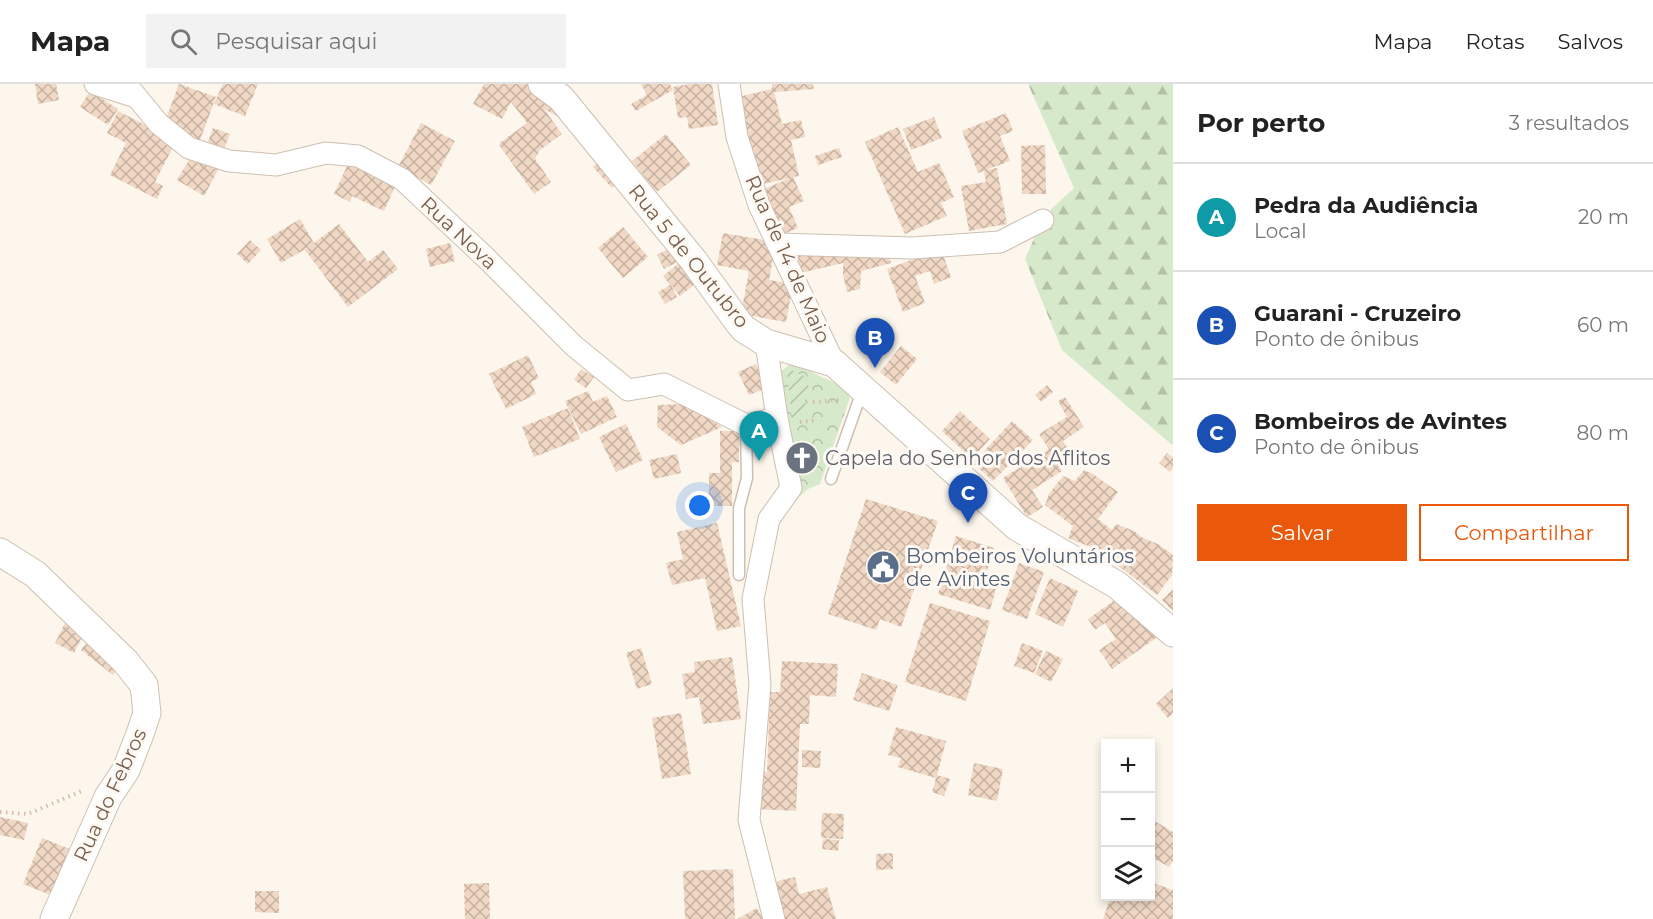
<!DOCTYPE html>
<html lang="pt">
<meta charset="utf-8">
<style>
:root{--surface:#fff;--page:#f2f2f2;--text:#222;--muted:#767676;--line:#e0e0e0;--accent:#ea580c}
body{margin:0;font-family:Montserrat,sans-serif;background:var(--page);color:var(--text)}
.controls{position:absolute;right:18px;bottom:18px;display:grid;overflow:hidden;border-radius:0px;box-shadow:0 3px 9px #0003}
.controls button{width:54px;height:54px;display:grid;place-items:center;padding:0;border:0;border-bottom:2px solid var(--line);background:var(--surface);color:var(--text);font:30px sans-serif}
.you{position:absolute;left:700px;top:422px;width:21px;height:21px;margin:-15px;border:4px solid #fff;border-radius:50%;background:#1a73e8;box-shadow:0 0 0 9px #1a73e833}
.badge{display:grid;place-items:center;width:39px;height:39px;border-radius:50%;background:var(--accent);color:#fff;font-size:20px;font-weight:700}
.pin{position:absolute;translate:-50% -50px;filter:drop-shadow(0 2px 3px #0008)}
.pin::after{content:'';position:absolute;top:32px;width:21px;height:18px;background:inherit;clip-path:polygon(0 0,100% 0,50% 100%)}
.list{margin:0;padding:0;list-style:none}
h2{display:flex;justify-content:space-between;align-items:center;height:78px;margin:0;padding:0 24px;font-size:26px}
h2 small{font-size:20px;font-weight:400;color:var(--muted)}
.list li{display:grid;grid-template-columns:39px 1fr auto;gap:18px;align-items:center;box-sizing:border-box;height:108px;padding:0 24px;border-top:2px solid var(--line)}
.list b{display:block;font-size:22px;white-space:nowrap}
.list p{margin:0;font-size:20px;white-space:nowrap;color:var(--muted)}
.list em{font-size:20px;font-style:normal;color:var(--muted)}
.actions{display:flex;gap:12px;padding:18px 24px}
.actions a{flex:1;padding:14px 0;border:2px solid var(--accent);border-radius:0px;text-align:center;font-size:21px;color:var(--accent)}
.actions .main{background:var(--accent);color:#fff}
.icon{flex:none;width:33px;height:33px;fill:none;stroke:currentColor;stroke-width:2;stroke-linecap:round;stroke-linejoin:round}
.map{position:relative;flex:none;width:1173px;height:835px;overflow:hidden}
header{display:flex;align-items:center;gap:36px;box-sizing:border-box;height:84px;padding:0 30px;background:var(--surface);border-bottom:2px solid var(--line)}
header strong{font-size:28px}
nav{display:flex;gap:33px;margin-inline-start:auto;font-size:21px}
.search{width:420px;height:54px;background:var(--page);display:flex;align-items:center;gap:15px;box-sizing:border-box;padding:0 21px;border-radius:0px;color:var(--muted);font-size:22px}
main{display:flex}
aside{flex:1;background:var(--surface)}
.map>svg:first-child{display:block}
.forest{fill:url(#forest-firs)}
.park{fill:url(#park-crowns)}
.garden{fill:url(#garden-furrows)}
.building{fill:url(#building-cross-hatch)}
.lines{fill:none;stroke-linecap:round;stroke-linejoin:round}
.service-casing{stroke:#cebfb2;stroke-width:13}
.minor-casing{stroke:#cebfb2;stroke-width:23}
.tertiary-casing{stroke:#cebfb2;stroke-width:29}
.path{stroke:#d6bba8;stroke-width:4;stroke-dasharray:1.5 4.5;stroke-linecap:butt}
.service{stroke:#fff;stroke-width:10}
.minor{stroke:#fff;stroke-width:21}
.tertiary{stroke:#fff;stroke-width:27}
.labels{text-anchor:middle;dominant-baseline:central;stroke-width:6;stroke-linejoin:round;paint-order:stroke}
.street-label{font-size:20px;fill:#775f50;stroke:#fefaf3}
.worship-label{font-size:20px;fill:#5b616d;stroke:#fefaf3;text-anchor:start}
.service-label{font-size:20px;fill:#4e5e75;stroke:#fefaf3;text-anchor:start}
</style>
<header>
<strong>Mapa</strong>
<div class="search"><svg class="icon" aria-label="search" viewBox="0 0 24 24"><circle cx="10" cy="10" r="6"/><path d="M15 15l6 6"/></svg>Pesquisar aqui</div>
<nav><a>Mapa</a><a>Rotas</a><a>Salvos</a></nav>
</header>
<main>
<div class="map">
<svg width="1173" height="835" viewBox="0 0 1173 835">
<defs>
<pattern id="forest-firs" width="22" height="20" patternUnits="userSpaceOnUse" patternTransform="scale(1.5)"><rect width="22" height="20" fill="#d6eacb"/><path d="M5 1l3.5 6h-7zM16 11l3.5 6h-7z" fill="#b2c1a7"/></pattern>
<pattern id="park-crowns" width="20" height="18" patternUnits="userSpaceOnUse" patternTransform="scale(1.5)"><rect width="20" height="18" fill="#d6eacb"/><path d="M2 6a3 3 0 1 1 6 0M12 15a3 3 0 1 1 6 0" fill="none" stroke="#b2c1a7"/></pattern>
<pattern id="garden-furrows" width="10" height="10" patternUnits="userSpaceOnUse" patternTransform="scale(1.5)"><rect width="10" height="10" fill="#d6eacb"/><path d="M-1 1l2-2M0 10L10 0M9 11l2-2" fill="none" stroke="#b2c1a7"/></pattern>
<pattern id="building-cross-hatch" width="8" height="8" patternUnits="userSpaceOnUse" patternTransform="scale(1.5)"><rect width="8" height="8" fill="#f0d8c5"/><path d="M0 0l8 8M0 8l8-8" fill="none" stroke="#c7b2a2"/></pattern>
</defs>
<rect width="100%" height="100%" fill="#fcf6ec"/>
<!-- forest -->
<polygon class="forest" points="1028,0 1173,0 1173,360 1172,361 1062,266 1025,175 1044,132 1074,104"/>
<!-- park -->
<polygon class="park" points="790,280 794,280 846,304 850,314 820,400 808,405 790,421 789,360 781,287"/>
<!-- garden -->
<polygon class="garden" points="790,286 807,293 810,315 805,315 806,333 792,334 787,289"/>
<!-- building -->
<g class="building">
<polygon points="35,0 56,0 59,16 38,20"/>
<polygon points="179,0 216,13 200,56 163,43"/>
<polygon points="223,0 258,0 245,32 214,20"/>
<polygon points="484,0 545,0 568,38 544,25 562,50 540,66 535,75 551,98 534,110 499,61 501,58 527,39 511,18 502,35 473,20"/>
<polygon points="641,0 670,0 673,6 636,27 631,20 647,11"/>
<polygon points="690,0 712,0 718,41 689,45 687,33 678,34 673,3"/>
<polygon points="772,0 813,0 814,5 774,8 782,40 801,36 805,53 791,56 799,92 793,93 804,117 789,123 798,144 781,151 762,106 790,94 759,101 738,13 772,5"/>
<polygon points="90,7 118,25 108,41 80,23"/>
<polygon points="118,27 176,57 155,98 163,102 157,115 110,91 126,59 107,49"/>
<polygon points="1006,29 1013,47 1000,52 1010,77 986,86 997,84 1007,140 969,147 961,102 986,98 984,87 978,89 962,47"/>
<polygon points="934,33 942,54 911,66 903,45"/>
<polygon points="421,39 455,57 431,101 398,83"/>
<polygon points="898,43 918,88 939,79 954,113 941,119 947,132 905,150 865,58"/>
<polygon points="213,44 230,50 223,67 207,61"/>
<polygon points="666,50 691,81 657,108 632,77"/>
<polygon points="1045,61 1046,110 1022,110 1021,62"/>
<polygon points="839,64 842,73 818,81 815,72"/>
<polygon points="192,71 218,86 204,112 177,96"/>
<polygon points="604,73 623,94 612,104 593,83"/>
<polygon points="350,76 397,98 384,127 352,112 350,118 334,110"/>
<polygon points="300,135 314,159 339,140 368,178 383,166 398,185 348,223 305,166 311,162 281,179 267,155"/>
<polygon points="623,143 648,173 623,194 598,164"/>
<polygon points="723,149 776,158 769,196 793,200 786,238 741,230 749,187 717,181"/>
<polygon points="250,156 261,166 248,180 237,170"/>
<polygon points="450,159 455,177 430,183 426,165"/>
<polygon points="673,162 681,176 664,185 657,171"/>
<polygon points="887,163 891,179 861,187 860,205 847,208 843,191 843,179 800,189 794,164"/>
<polygon points="941,165 951,193 934,200 930,187 915,192 925,219 903,228 887,185"/>
<polygon points="683,176 700,196 680,212 671,201 677,213 665,220 658,208 670,201 663,192"/>
<polygon points="901,262 917,275 896,301 880,288"/>
<polygon points="528,271 539,294 531,298 536,310 506,325 489,290"/>
<polygon points="756,280 767,304 749,311 738,288"/>
<polygon points="581,285 594,293 586,304 574,296"/>
<polygon points="1047,301 1053,308 1041,318 1035,311"/>
<polygon points="588,307 593,318 607,312 617,333 581,350 565,317"/>
<polygon points="1065,313 1084,343 1063,357 1069,366 1054,375 1062,387 1032,406 1043,423 1027,433 1003,394 1049,365 1039,350 1067,333 1058,317"/>
<polygon points="686,320 722,343 681,361 657,343 658,321"/>
<polygon points="568,324 580,355 534,373 522,343"/>
<polygon points="960,327 990,355 972,375 942,347"/>
<polygon points="1012,337 1033,356 993,397 973,379"/>
<polygon points="626,340 643,376 616,388 599,353"/>
<polygon points="720,347 739,347 739,378 732,378 732,422 709,422 709,389 720,389"/>
<polygon points="791,360 812,361 812,387 791,386"/>
<polygon points="1167,369 1173,374 1173,384 1170,388 1159,379"/>
<polygon points="677,370 681,389 654,395 649,376"/>
<polygon points="1084,386 1093,390 1118,408 1098,435 1112,446 1116,440 1134,447 1143,454 1158,460 1173,471 1172,491 1157,511 1096,465 1068,454 1073,442 1045,421 1049,410 1063,392 1075,397"/>
<polygon points="866,415 938,437 901,543 880,535 876,546 828,530"/>
<polygon points="717,439 741,542 717,547 705,494 672,501 666,479 683,475 677,448"/>
<polygon points="956,452 994,464 983,501 996,505 990,526 938,510"/>
<polygon points="1019,479 1044,488 1027,535 1002,526"/>
<polygon points="1050,494 1078,507 1063,543 1035,530"/>
<polygon points="1135,502 1166,547 1112,585 1099,566 1116,555 1105,539 1095,546 1088,535"/>
<polygon points="1173,505 1173,527 1162,516"/>
<polygon points="930,519 990,537 966,617 905,598"/>
<polygon points="65,539 84,549 74,569 55,559"/>
<polygon points="90,554 122,579 113,591 81,566"/>
<polygon points="1022,559 1043,567 1034,589 1014,582"/>
<polygon points="641,564 652,600 637,605 626,569"/>
<polygon points="1046,567 1063,575 1051,598 1035,590"/>
<polygon points="732,573 741,635 703,640 699,613 686,615 682,590 695,588 694,578"/>
<polygon points="782,577 838,580 836,613 810,611 809,640 800,640 796,727 755,725 757,687 767,688 770,608 780,608"/>
<polygon points="862,589 898,601 889,627 853,616"/>
<polygon points="1173,604 1173,629 1168,634 1156,620"/>
<polygon points="681,629 691,690 662,695 652,634"/>
<polygon points="896,643 946,657 937,691 950,695 944,712 932,708 936,694 898,683 901,674 888,671"/>
<polygon points="802,666 821,667 820,684 802,683"/>
<polygon points="974,679 1003,685 997,717 968,711"/>
<polygon points="822,729 844,730 843,755 821,754"/>
<polygon points="0,733 28,739 24,756 0,751"/>
<polygon points="1153,736 1173,748 1173,777 1169,783 1150,772 1150,766 1153,762 1150,760 1150,740"/>
<polygon points="42,754 72,766 53,812 23,800"/>
<polygon points="823,755 839,756 838,767 822,765"/>
<polygon points="893,769 893,785 876,786 876,770"/>
<polygon points="733,785 735,835 685,835 683,787"/>
<polygon points="795,793 799,810 827,803 836,835 782,835 773,798"/>
<polygon points="1150,798 1173,806 1173,835 1103,835 1111,812 1150,812"/>
<polygon points="489,799 490,835 465,835 464,800"/>
<polygon points="255,807 279,807 279,829 255,828"/>
<polygon points="757,824 763,835 737,835"/>
</g>
<g class="lines">
<defs>
<g id="service">
<polyline points="831,395 862,307"/>
<polyline points="739,491 739,424 747,394 746,341"/>
</g>
<g id="minor">
<polyline points="95,0 136,13"/>
<polyline points="126,0 159,40 189,64 229,77 276,81 326,69 358,72 402,95 485,173 574,262 628,306 664,300 746,341 777,334"/>
<polyline points="729,0 737,53 759,121 834,279"/>
<polyline points="778,160 912,164 1000,158 1043,136"/>
<polyline points="766,259 777,334 791,404 769,435 753,515 760,600 749,736 774,835"/>
</g>
<g id="tertiary">
<polyline points="542,0 561,14 694,177 738,238 744,245 766,259 834,279 1017,443 1117,501 1173,549"/>
<polyline points="0,468 35,490 125,577 144,601 147,629 140,650 126,686 108,713 54,835"/>
</g>
</defs>
<!-- service casing -->
<use href="#service" class="service-casing"/>
<!-- minor casing -->
<use href="#minor" class="minor-casing"/>
<!-- tertiary casing -->
<use href="#tertiary" class="tertiary-casing"/>
<!-- path -->
<g class="path">
<polyline points="813,318 839,316"/>
<polyline points="800,338 815,336"/>
<polyline points="0,728 28,730 84,706"/>
</g>
<!-- service -->
<use href="#service" class="service"/>
<!-- minor -->
<use href="#minor" class="minor"/>
<!-- tertiary -->
<use href="#tertiary" class="tertiary"/>
</g>
<!-- icons -->
<defs>
<symbol id="church-disc" viewBox="-11 -11 22 22"><circle r="9.5" fill="#6b7280" stroke="#fefaf3"/><path d="M-1.2-6h2.4v3.5h3.3v2.4h-3.3V6h-2.4V-.1h-3.3v-2.4h3.3Z" fill="#fff"/></symbol>
<symbol id="civic-disc" viewBox="-11 -11 22 22"><circle r="9.5" fill="#5c6f8a" stroke="#fefaf3"/><path d="M-.6-6.5H3V-4.5H.6V-3L4-1V1h2V6H-6V1h2V-1L-.6-3ZM-1.2 2.5V6h2.4V2.5Z" fill="#fff"/></symbol>
</defs>
<g fill-rule="evenodd">
<use href="#church-disc" x="783" y="355" width="38" height="38"/>
<use href="#civic-disc" x="864" y="464" width="38" height="38"/>
</g>
<g class="labels">
<!-- street labels -->
<g class="street-label">
<text transform="translate(459 149) rotate(43)">Rua Nova</text>
<text transform="translate(689 172) rotate(51)">Rua 5 de Outubro</text>
<text transform="translate(788 175) rotate(66)">Rua de 14 de Maio</text>
<text transform="translate(110 711) rotate(-65)">Rua do Febros</text>
</g>
<!-- worship labels -->
<g class="worship-label">
<text x="825" y="374">Capela do Senhor dos Aflitos</text>
</g>
<!-- service labels -->
<g class="service-label">
<text x="906" y="472">Bombeiros Voluntários<tspan x="906" dy="23">de Avintes</tspan></text>
</g>
</g>
</svg>
<div class="controls">
<button>+</button>
<button>−</button>
<button><svg class="icon" aria-label="layers" viewBox="0 0 24 24"><path d="M12 4l9 5-9 5-9-5zM3 14l9 5 9-5"/></svg></button>
</div>
<div class="you"></div>
<div class="pin badge" style="left:759px;top:377px;background:#0f9aa8">A</div>
<div class="pin badge" style="left:875px;top:284px;background:#1a4fb4">B</div>
<div class="pin badge" style="left:968px;top:439px;background:#1a4fb4">C</div>
</div>
<aside>
<h2>Por perto<small>3 resultados</small></h2>
<ul class="list">
<li><span class="badge" style="background:#0f9aa8">A</span><div><b>Pedra da Audiência</b><p>Local</p></div><em>20 m</em></li>
<li><span class="badge" style="background:#1a4fb4">B</span><div><b>Guarani - Cruzeiro</b><p>Ponto de ônibus</p></div><em>60 m</em></li>
<li><span class="badge" style="background:#1a4fb4">C</span><div><b>Bombeiros de Avintes</b><p>Ponto de ônibus</p></div><em>80 m</em></li>
</ul>
<div class="actions"><a class="main">Salvar</a><a>Compartilhar</a></div>
</aside>
</main>
